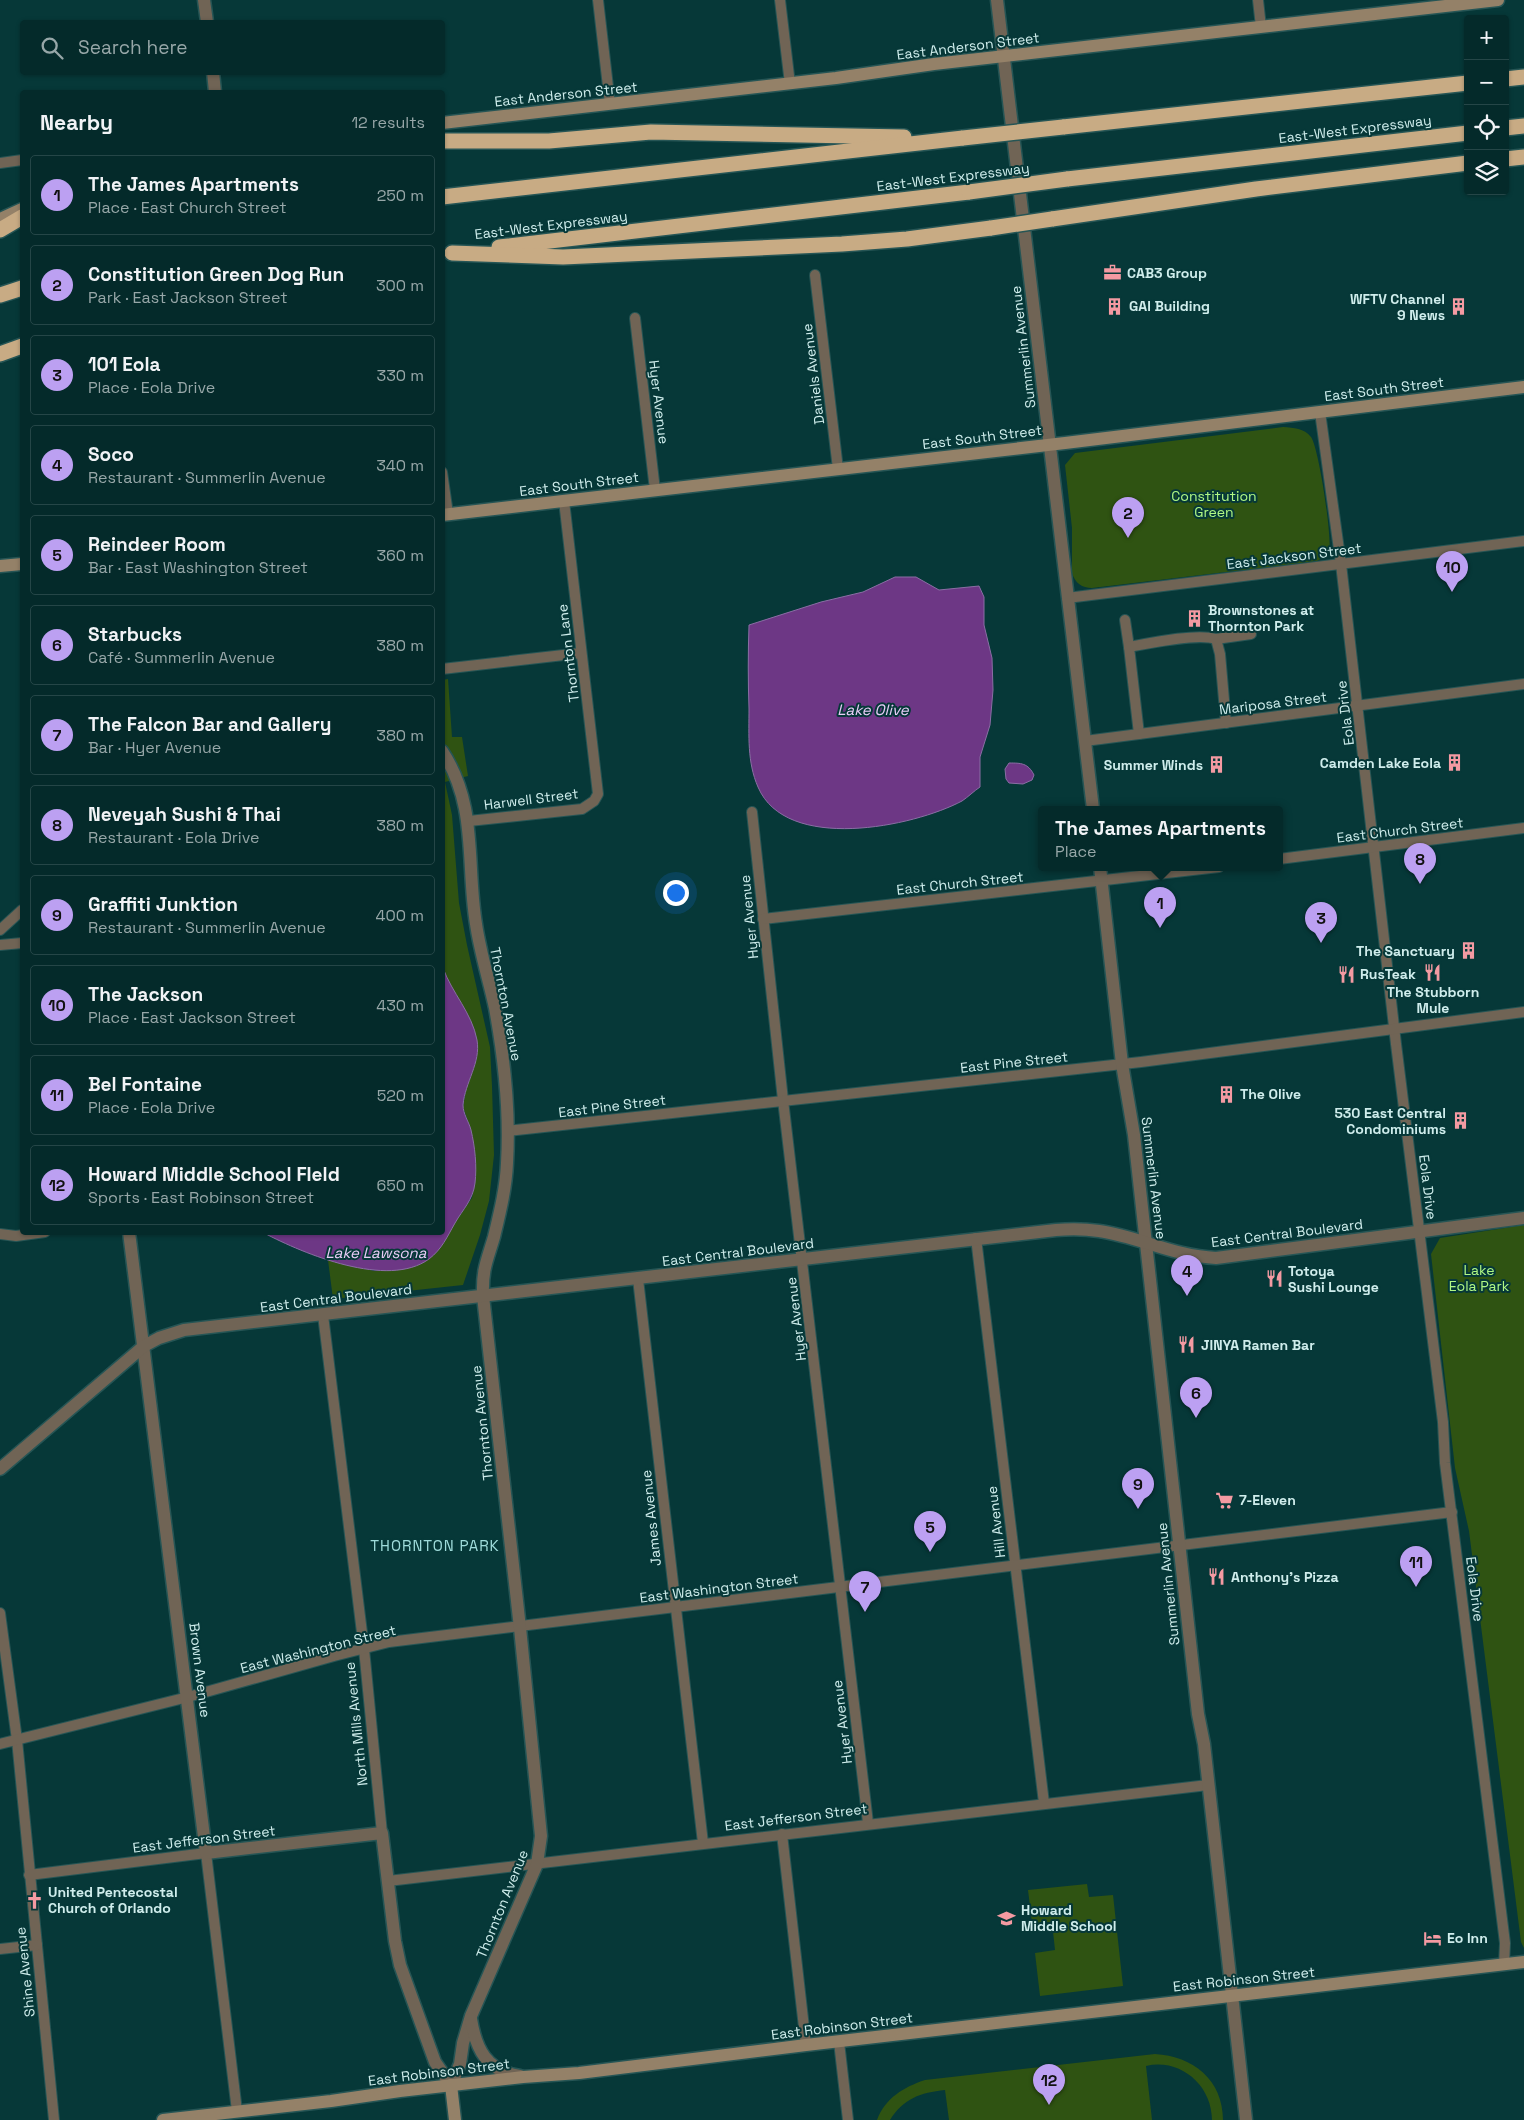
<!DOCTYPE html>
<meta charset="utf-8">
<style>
:root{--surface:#042a2a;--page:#0d3232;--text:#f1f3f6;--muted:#97a7a8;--line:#254647;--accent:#bca0f2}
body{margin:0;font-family:"Space Grotesk",sans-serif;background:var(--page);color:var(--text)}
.controls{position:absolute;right:15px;top:15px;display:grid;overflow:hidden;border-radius:5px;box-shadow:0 1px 4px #0004}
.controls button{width:45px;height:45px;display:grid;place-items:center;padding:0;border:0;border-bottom:1px solid var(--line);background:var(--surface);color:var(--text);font:25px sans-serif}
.you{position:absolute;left:675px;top:892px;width:18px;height:18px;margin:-12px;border:4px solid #fff;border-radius:50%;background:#1a73e8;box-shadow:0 0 0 8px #1a73e833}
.badge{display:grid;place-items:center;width:32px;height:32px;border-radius:50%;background:var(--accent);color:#111;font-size:16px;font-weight:700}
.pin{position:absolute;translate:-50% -41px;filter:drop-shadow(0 1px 2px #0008)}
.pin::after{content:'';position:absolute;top:26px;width:18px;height:15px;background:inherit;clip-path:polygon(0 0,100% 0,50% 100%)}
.popup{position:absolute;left:1038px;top:806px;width:245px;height:65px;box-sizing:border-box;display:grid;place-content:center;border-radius:5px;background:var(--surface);filter:drop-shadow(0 1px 4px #0005);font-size:16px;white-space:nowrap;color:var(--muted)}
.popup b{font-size:19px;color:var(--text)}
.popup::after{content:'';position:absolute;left:50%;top:100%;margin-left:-10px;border:10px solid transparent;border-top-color:var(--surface)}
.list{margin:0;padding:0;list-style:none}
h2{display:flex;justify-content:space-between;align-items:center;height:65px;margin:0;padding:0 20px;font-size:21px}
h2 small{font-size:16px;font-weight:400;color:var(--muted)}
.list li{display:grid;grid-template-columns:32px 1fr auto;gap:15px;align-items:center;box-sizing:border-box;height:80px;margin:0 10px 10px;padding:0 10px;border:1px solid var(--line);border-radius:5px}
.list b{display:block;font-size:19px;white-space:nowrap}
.list p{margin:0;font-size:16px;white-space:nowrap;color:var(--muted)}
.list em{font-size:16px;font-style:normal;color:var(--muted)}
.icon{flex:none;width:28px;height:28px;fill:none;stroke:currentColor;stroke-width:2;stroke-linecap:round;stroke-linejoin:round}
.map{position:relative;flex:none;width:1524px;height:2120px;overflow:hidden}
.search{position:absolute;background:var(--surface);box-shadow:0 1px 4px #0004;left:20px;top:20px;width:425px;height:55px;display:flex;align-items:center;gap:12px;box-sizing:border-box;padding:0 18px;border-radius:5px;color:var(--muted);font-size:19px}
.panel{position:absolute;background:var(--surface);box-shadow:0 1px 4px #0004;left:20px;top:90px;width:425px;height:1145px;border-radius:5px}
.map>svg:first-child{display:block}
.green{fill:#2f5312}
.water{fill:#6d3785;stroke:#8a6ea4}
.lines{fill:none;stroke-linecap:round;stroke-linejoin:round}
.minor-casing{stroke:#265555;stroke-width:12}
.tertiary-casing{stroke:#265555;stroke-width:15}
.secondary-casing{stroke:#265555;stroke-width:15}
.motorway-casing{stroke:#265555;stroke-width:18}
.minor{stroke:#706455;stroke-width:10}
.tertiary{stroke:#706455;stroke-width:12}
.secondary{stroke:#948168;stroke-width:12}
.motorway{stroke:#c8ab84;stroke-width:15}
.motorway-bridge-casing{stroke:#265555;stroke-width:18;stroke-linecap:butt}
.motorway-bridge{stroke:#c8ab84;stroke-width:15}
.labels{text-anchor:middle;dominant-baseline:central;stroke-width:4;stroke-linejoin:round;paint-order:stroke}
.street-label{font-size:14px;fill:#cfedec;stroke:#063838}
.poi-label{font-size:14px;font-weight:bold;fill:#cfedec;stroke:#063838;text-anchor:start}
.park-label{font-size:14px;fill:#b1f884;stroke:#063838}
.water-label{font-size:15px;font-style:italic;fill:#e9ccf7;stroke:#063838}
.neighbourhood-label{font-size:15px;letter-spacing:1px;fill:#9fdcdb;stroke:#063838}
</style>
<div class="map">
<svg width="1524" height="2120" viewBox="0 0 1524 2120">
<rect width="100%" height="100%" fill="#063838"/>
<!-- green -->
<g class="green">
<path d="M1283,427C1294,428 1304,428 1311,437C1319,448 1333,542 1329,554L1317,561L1092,588C1082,588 1075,583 1072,573V528L1065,465L1075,453Z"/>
<polygon points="448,679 452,737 462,737 468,776 445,782 452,815 459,903 467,945 490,1047 492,1086 494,1155 489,1201 480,1235 463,1285 333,1299 328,1260 374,1271 405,1268 456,1221 472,1198 475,1182 475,1159 471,1130 463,1107 467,1084 477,1058 443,968 442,680"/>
<polygon points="1524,1225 1524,1948 1521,1942 1469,1531 1455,1468 1431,1254 1440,1238"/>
<polygon points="1087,1884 1089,1897 1113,1895 1123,1986 1040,1996 1035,1953 1055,1950 1052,1922 1032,1923 1028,1890"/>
<path d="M1155,2054C1193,2056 1223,2080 1223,2120H1212C1212,2085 1180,2058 1146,2066L1152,2120H949L945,2090C920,2093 904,2098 890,2120H877C885,2098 904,2087 925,2080Z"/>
</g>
<!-- water -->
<g class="water">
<path d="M895,577H916L939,590L979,586L984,597V625L992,658L993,690L990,725L980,757V787C974,791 968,797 962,801C913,827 786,853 758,787C747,762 749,735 749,709C748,681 748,653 749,625L821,602L863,592Z"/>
<path d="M1009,763C1021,763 1028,763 1034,775L1032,780L1023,784L1009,783L1006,779L1005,769Z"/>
<path d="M443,968C452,993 472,1013 477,1040C481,1063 465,1082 463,1105C463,1114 469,1122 471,1130C475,1147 477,1166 475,1183C473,1200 463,1209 455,1223C447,1237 442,1249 429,1259C388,1289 304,1254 264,1233L442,1232Z"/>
</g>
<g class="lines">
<defs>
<g id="minor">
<polyline points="598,0 610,104"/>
<polyline points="780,0 790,84"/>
<polyline points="1258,0 1261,27"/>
<polyline points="0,163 22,160"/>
<polyline points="815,275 838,469"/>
<polyline points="635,318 655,490"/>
<polyline points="1320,412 1341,564 1396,1044 1443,1422 1445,1463 1505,1943 1504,1965"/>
<polyline points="442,472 448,514"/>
<polyline points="1067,598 1524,541"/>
<polyline points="1125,620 1129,647"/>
<polyline points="1216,639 1251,634"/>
<polyline points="442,669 581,653"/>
<path d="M1139,734L1129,647C1150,643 1197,633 1216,639L1220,654L1226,723"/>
<polyline points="1085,741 1524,684"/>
<polyline points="752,812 783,1100 868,1823"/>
<polyline points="469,821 582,809 594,801 598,794 564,501"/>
<polyline points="1279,859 1524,828"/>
<polyline points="763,919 1219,867"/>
<polyline points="0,930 22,910"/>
<polyline points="0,945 22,943"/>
<polyline points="507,1131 1141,1062 1524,1012"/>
<polyline points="0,1234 16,1236 45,1232"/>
<polyline points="976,1238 1044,1803"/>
<polyline points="638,1279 703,1843"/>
<polyline points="323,1315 364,1649 382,1833"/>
<polyline points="0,1613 17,1740 54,2120"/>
<polyline points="0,1744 188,1697 334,1656 389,1642 1452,1512"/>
<polyline points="782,1834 806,2045"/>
<polyline points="29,1875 206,1853 237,2111"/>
<polyline points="388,1881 1208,1785"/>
<polyline points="0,1949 37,1945"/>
<polyline points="839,2042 848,2120"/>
</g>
<g id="tertiary">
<polyline points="204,0 207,22"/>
<polyline points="997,0 1093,809"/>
<polyline points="213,72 215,92"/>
<path d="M442,751C478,805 466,864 476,924C480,952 489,980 495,1008C504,1057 510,1113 507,1163C506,1188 500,1212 494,1237C487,1261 482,1269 483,1296L520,1628L541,1836L537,1864L471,2016L463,2043L460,2064L451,2085"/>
<polyline points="1100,867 1122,1064 1134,1135 1198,1714 1204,1744 1246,2120"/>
<polyline points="129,1232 206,1853 382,1833 395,1941 400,1965 435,2062 451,2085"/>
<path d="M0,1469L144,1346L159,1338L184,1330L1056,1230C1070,1229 1085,1229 1099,1231C1140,1237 1173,1256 1216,1258L1524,1218"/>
<path d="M471,2019C476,2050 487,2071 520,2076"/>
</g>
<g id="secondary">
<polyline points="442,123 836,78 934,64 1498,0"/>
<polyline points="0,219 22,209"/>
<polyline points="442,515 1065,443 1524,387"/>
<polyline points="0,566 22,564"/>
<polyline points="451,2085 455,2120"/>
<polyline points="163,2120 331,2101 400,2091 523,2077 579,2073 806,2045 1524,1962"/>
</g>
<g id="motorway">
<polyline points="1505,79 1524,77"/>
<polyline points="1063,127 1468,83"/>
<polyline points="1505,128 1524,126"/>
<polyline points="442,141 549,141 651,132 904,137"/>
<polyline points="1505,159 1524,157"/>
<polyline points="1067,179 1468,133"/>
<polyline points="442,197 963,138"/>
<polyline points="1052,219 1256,189 1468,163"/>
<polyline points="0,230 22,217"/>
<polyline points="499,247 969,192"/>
<polyline points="452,253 563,257 842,244 907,239 991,228"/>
<polyline points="0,295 22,288"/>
<polyline points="0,354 22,346"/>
</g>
</defs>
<!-- minor casing -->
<use href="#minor" class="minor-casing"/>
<!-- tertiary casing -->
<use href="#tertiary" class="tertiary-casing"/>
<!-- secondary casing -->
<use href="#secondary" class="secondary-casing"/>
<!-- motorway casing -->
<use href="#motorway" class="motorway-casing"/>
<!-- minor -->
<use href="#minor" class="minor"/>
<!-- tertiary -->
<use href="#tertiary" class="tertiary"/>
<!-- secondary -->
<use href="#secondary" class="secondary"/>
<!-- motorway -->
<use href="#motorway" class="motorway"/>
<defs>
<g id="motorway-bridge">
<polyline points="963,138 1063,127"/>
<polyline points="969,192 1067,179"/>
<polyline points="991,228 1052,219"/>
</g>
</defs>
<!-- motorway-bridge casing -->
<use href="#motorway-bridge" class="motorway-bridge-casing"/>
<!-- motorway-bridge -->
<use href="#motorway-bridge" class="motorway-bridge"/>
</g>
<!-- icons -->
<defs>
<symbol id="office-bare" viewBox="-9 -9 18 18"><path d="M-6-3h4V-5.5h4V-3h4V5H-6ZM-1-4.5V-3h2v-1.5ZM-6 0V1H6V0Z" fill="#f49aa2" stroke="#063838" stroke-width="2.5" paint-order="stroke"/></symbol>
<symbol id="building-bare" viewBox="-9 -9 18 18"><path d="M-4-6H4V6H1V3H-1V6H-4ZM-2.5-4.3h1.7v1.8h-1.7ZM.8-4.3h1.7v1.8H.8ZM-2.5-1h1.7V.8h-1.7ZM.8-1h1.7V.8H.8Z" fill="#f49aa2" stroke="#063838" stroke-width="2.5" paint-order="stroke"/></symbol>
<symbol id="restaurant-bare" viewBox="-9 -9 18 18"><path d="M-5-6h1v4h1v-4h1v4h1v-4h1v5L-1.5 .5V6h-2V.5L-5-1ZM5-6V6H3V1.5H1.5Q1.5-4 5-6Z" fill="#f49aa2" stroke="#063838" stroke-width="2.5" paint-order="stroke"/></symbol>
<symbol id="supermarket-bare" viewBox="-9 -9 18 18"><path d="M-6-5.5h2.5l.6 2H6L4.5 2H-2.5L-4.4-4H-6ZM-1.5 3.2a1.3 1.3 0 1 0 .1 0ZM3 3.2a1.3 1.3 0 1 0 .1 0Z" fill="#f49aa2" stroke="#063838" stroke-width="2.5" paint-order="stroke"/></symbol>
<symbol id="church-bare" viewBox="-9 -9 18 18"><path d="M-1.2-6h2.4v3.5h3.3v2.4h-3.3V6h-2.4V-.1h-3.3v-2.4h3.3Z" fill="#f49aa2" stroke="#063838" stroke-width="2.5" paint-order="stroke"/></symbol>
<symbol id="school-bare" viewBox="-9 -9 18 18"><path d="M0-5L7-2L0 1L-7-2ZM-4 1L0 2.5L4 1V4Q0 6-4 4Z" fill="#f49aa2" stroke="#063838" stroke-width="2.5" paint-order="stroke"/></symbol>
<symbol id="hotel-bare" viewBox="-9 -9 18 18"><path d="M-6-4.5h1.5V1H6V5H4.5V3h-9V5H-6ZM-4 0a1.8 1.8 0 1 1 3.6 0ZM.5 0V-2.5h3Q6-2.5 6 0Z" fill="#f49aa2" stroke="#063838" stroke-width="2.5" paint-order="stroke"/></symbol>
</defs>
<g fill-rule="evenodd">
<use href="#office-bare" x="1100" y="260" width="25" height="25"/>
<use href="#building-bare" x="1102" y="294" width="25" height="25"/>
<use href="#building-bare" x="1446" y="294" width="25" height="25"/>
<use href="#building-bare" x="1182" y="606" width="25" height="25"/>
<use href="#building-bare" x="1442" y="750" width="25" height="25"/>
<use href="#building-bare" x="1204" y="752" width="25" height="25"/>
<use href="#building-bare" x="1456" y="938" width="25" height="25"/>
<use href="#restaurant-bare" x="1420" y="960" width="25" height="25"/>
<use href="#restaurant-bare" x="1334" y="962" width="25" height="25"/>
<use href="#building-bare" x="1214" y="1082" width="25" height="25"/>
<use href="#building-bare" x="1448" y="1108" width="25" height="25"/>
<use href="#restaurant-bare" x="1262" y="1266" width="25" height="25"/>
<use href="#restaurant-bare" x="1174" y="1332" width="25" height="25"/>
<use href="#supermarket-bare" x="1212" y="1488" width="25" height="25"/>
<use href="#restaurant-bare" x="1204" y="1564" width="25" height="25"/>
<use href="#church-bare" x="22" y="1888" width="25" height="25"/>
<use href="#school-bare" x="994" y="1906" width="25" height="25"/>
<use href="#hotel-bare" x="1420" y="1926" width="25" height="25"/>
</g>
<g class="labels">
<!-- street labels -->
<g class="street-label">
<text transform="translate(968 46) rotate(-7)">East Anderson Street</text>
<text transform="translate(566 94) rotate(-6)">East Anderson Street</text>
<text transform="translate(1355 129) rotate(-7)">East-West Expressway</text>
<text transform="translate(953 177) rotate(-7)">East-West Expressway</text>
<text transform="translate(551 225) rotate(-7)">East-West Expressway</text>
<text transform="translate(1023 347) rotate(-97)">Summerlin Avenue</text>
<text transform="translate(813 374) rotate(-97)">Daniels Avenue</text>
<text transform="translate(1384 389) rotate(-7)">East South Street</text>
<text transform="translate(659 402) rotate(83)">Hyer Avenue</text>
<text transform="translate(982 437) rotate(-7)">East South Street</text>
<text transform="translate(579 484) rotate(-7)">East South Street</text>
<text transform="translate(1294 556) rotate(-7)">East Jackson Street</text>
<text transform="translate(568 653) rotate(-97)">Thornton Lane</text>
<text transform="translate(1273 703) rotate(-7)">Mariposa Street</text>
<text transform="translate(1345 713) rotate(-97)">Eola Drive</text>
<text transform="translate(531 799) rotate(-7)">Harwell Street</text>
<text transform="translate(1400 830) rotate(-7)">East Church Street</text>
<text transform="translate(960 883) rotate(-6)">East Church Street</text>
<text transform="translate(749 917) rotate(-96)">Hyer Avenue</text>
<text transform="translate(506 1004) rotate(79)">Thornton Avenue</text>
<text transform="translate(1014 1062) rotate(-6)">East Pine Street</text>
<text transform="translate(612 1106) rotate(-7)">East Pine Street</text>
<text transform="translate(1154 1178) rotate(83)">Summerlin Avenue</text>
<text transform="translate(1428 1187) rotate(83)">Eola Drive</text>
<text transform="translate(1287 1233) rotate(-7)">East Central Boulevard</text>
<text transform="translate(738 1252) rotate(-7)">East Central Boulevard</text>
<text transform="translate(336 1298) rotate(-7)">East Central Boulevard</text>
<text transform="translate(796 1319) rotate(-97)">Hyer Avenue</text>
<text transform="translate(482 1423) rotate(-96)">Thornton Avenue</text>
<text transform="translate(651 1518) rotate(-96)">James Avenue</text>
<text transform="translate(996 1522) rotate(-97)">Hill Avenue</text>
<text transform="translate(1168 1584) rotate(-96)">Summerlin Avenue</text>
<text transform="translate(719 1588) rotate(-7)">East Washington Street</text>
<text transform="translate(1475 1589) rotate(83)">Eola Drive</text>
<text transform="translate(318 1649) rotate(-14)">East Washington Street</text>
<text transform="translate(200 1670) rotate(83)">Brown Avenue</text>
<text transform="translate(842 1722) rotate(-97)">Hyer Avenue</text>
<text transform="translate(356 1724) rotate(-96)">North Mills Avenue</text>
<text transform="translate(796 1817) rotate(-7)">East Jefferson Street</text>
<text transform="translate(204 1839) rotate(-7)">East Jefferson Street</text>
<text transform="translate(502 1904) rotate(-68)">Thornton Avenue</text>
<text transform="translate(25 1972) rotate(-96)">Shine Avenue</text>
<text transform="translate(1244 1979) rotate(-6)">East Robinson Street</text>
<text transform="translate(842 2026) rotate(-7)">East Robinson Street</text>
<text transform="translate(439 2072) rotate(-7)">East Robinson Street</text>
</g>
<!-- poi labels -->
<g class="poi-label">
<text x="1127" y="273">CAB3 Group</text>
<text x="1445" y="299" text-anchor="end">WFTV Channel<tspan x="1445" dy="16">9 News</tspan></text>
<text x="1129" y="306">GAI Building</text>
<text x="1208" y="610">Brownstones at<tspan x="1208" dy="16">Thornton Park</tspan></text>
<text x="1441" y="763" text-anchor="end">Camden Lake Eola</text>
<text x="1203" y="765" text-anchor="end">Summer Winds</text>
<text x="1455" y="951" text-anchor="end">The Sanctuary</text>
<text x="1360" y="974">RusTeak</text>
<text x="1433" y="992" text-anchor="middle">The Stubborn<tspan x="1433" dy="16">Mule</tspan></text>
<text x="1240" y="1094">The Olive</text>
<text x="1446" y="1113" text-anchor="end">530 East Central<tspan x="1446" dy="16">Condominiums</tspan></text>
<text x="1288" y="1271">Totoya<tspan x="1288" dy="16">Sushi Lounge</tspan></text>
<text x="1201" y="1345">JINYA Ramen Bar</text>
<text x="1239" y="1500">7-Eleven</text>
<text x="1231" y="1577">Anthony's Pizza</text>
<text x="48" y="1892">United Pentecostal<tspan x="48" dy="16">Church of Orlando</tspan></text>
<text x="1021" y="1910">Howard<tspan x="1021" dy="16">Middle School</tspan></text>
<text x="1447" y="1938">Eo Inn</text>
</g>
<!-- park labels -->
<g class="park-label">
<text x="1214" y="496">Constitution<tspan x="1214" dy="16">Green</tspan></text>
<text x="1479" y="1270">Lake<tspan x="1479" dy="16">Eola Park</tspan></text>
</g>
<!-- water labels -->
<g class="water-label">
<text x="873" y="709">Lake Olive</text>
<text x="376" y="1252">Lake Lawsona</text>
</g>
<!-- neighbourhood labels -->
<g class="neighbourhood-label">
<text x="435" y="1545">THORNTON PARK</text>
</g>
</g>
</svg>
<div class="controls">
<button>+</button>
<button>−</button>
<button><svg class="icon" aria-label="locate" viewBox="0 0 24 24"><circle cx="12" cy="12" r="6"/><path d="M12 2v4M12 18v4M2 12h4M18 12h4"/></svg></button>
<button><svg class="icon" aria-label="layers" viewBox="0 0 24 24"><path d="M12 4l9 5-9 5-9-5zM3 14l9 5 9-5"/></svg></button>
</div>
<div class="you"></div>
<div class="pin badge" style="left:1160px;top:928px">1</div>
<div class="popup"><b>The James Apartments</b>Place</div>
<div class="pin badge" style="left:1128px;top:538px">2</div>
<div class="pin badge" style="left:1321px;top:943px">3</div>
<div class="pin badge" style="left:1187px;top:1296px">4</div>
<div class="pin badge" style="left:930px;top:1552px">5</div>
<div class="pin badge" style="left:1196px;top:1418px">6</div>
<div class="pin badge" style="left:865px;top:1612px">7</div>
<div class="pin badge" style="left:1420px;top:884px">8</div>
<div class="pin badge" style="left:1138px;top:1509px">9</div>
<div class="pin badge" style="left:1452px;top:592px">10</div>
<div class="pin badge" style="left:1416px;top:1587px">11</div>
<div class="pin badge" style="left:1049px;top:2105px">12</div>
<div class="search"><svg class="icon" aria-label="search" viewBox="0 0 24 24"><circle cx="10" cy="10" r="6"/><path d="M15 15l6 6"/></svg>Search here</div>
<section class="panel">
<h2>Nearby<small>12 results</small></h2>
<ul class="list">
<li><span class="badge">1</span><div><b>The James Apartments</b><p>Place · East Church Street</p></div><em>250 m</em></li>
<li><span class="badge">2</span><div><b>Constitution Green Dog Run</b><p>Park · East Jackson Street</p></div><em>300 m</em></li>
<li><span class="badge">3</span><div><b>101 Eola</b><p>Place · Eola Drive</p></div><em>330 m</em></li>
<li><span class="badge">4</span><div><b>Soco</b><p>Restaurant · Summerlin Avenue</p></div><em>340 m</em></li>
<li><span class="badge">5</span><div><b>Reindeer Room</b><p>Bar · East Washington Street</p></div><em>360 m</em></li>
<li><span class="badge">6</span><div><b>Starbucks</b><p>Café · Summerlin Avenue</p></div><em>380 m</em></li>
<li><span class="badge">7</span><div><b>The Falcon Bar and Gallery</b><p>Bar · Hyer Avenue</p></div><em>380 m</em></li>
<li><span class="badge">8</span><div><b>Neveyah Sushi &amp; Thai</b><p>Restaurant · Eola Drive</p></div><em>380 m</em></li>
<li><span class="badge">9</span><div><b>Graffiti Junktion</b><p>Restaurant · Summerlin Avenue</p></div><em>400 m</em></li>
<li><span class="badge">10</span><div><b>The Jackson</b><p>Place · East Jackson Street</p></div><em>430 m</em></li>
<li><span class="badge">11</span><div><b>Bel Fontaine</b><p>Place · Eola Drive</p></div><em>520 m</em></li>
<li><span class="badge">12</span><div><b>Howard Middle School FIeld</b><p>Sports · East Robinson Street</p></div><em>650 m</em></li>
</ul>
</section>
</div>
